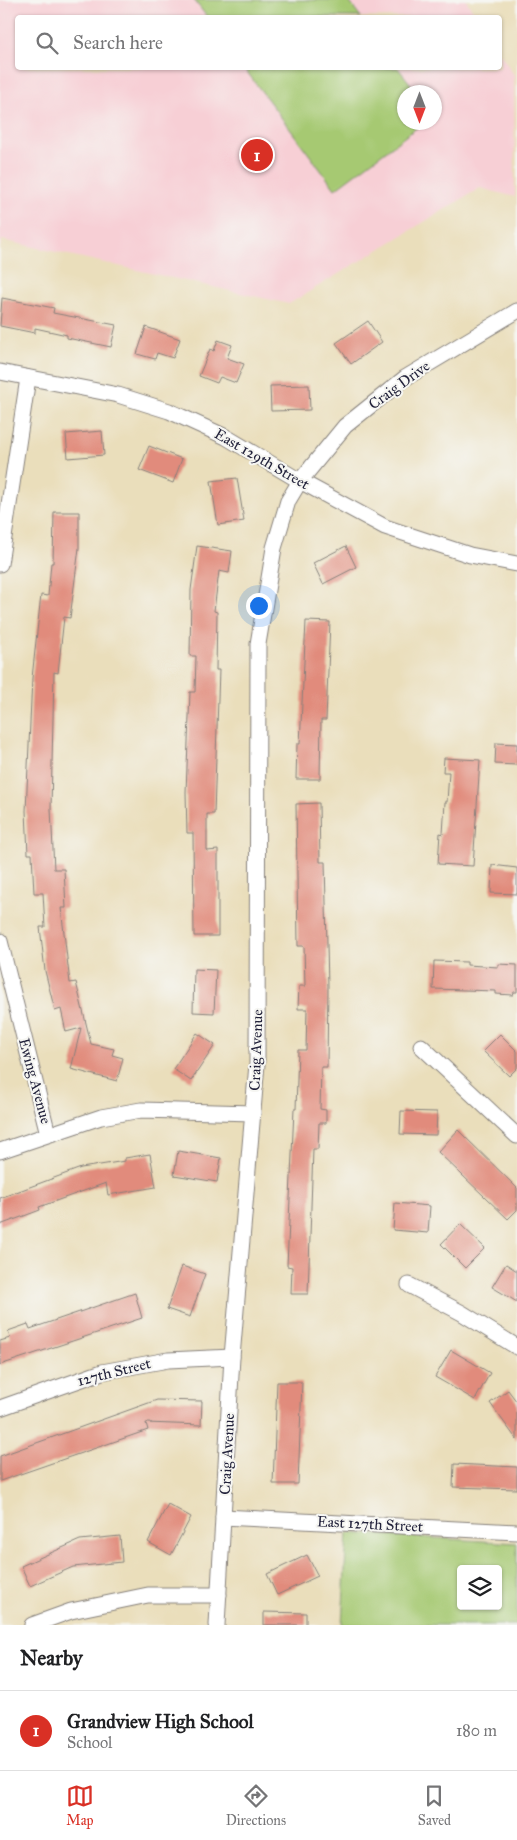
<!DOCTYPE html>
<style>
:root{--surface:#fff;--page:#f6f6f6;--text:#202124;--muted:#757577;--line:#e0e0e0;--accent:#d93025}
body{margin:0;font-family:"IM FELL Great Primer",serif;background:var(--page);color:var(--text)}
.controls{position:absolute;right:15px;bottom:15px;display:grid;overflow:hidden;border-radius:5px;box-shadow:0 1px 4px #0004}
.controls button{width:45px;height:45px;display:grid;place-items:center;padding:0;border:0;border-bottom:1px solid var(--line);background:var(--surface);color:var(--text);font:25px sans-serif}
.compass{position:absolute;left:397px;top:85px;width:45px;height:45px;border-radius:50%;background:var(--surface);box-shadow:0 1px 4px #0004;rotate:180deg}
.you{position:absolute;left:258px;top:605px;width:18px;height:18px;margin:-12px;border:4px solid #fff;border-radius:50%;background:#1a73e8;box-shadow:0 0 0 8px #1a73e833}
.badge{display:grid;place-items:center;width:32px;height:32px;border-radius:50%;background:var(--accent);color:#fff;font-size:16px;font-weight:700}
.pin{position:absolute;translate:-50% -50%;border:2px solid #fff;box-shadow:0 1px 5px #0006}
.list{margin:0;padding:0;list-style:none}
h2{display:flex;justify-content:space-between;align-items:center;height:65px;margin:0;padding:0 20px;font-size:21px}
h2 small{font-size:16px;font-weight:400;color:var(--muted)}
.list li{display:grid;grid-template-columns:32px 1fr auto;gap:15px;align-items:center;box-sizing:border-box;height:80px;padding:0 20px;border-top:1px solid var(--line)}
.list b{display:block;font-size:19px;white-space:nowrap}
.list p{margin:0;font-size:16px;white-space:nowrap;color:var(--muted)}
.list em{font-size:16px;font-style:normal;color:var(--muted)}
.icon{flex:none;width:28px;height:28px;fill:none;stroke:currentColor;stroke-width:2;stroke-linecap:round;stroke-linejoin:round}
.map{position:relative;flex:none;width:517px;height:1625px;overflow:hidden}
.search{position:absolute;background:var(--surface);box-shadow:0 1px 4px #0004;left:15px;right:15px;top:15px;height:55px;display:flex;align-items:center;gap:12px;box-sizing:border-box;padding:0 18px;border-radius:5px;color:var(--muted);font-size:19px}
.sheet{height:145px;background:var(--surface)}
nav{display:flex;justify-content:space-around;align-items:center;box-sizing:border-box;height:70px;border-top:1px solid var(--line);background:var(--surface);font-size:14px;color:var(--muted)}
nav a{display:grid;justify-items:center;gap:2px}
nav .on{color:var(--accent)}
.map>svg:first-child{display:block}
.built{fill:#f7cfd5;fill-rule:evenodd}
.green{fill:#a6c972;stroke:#647656;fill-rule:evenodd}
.building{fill:#e18b7b}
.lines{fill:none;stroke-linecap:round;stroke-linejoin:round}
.street-casing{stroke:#86807b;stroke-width:17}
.street{stroke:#fff;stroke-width:15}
.labels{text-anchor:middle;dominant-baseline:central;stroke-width:4;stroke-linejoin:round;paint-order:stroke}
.street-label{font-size:15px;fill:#22223b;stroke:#f6f6f2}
</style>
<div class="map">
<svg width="517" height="1625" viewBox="0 0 517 1625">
<rect width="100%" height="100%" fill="#f6f6f2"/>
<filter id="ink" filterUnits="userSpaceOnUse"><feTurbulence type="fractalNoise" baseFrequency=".02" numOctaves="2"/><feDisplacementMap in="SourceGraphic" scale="10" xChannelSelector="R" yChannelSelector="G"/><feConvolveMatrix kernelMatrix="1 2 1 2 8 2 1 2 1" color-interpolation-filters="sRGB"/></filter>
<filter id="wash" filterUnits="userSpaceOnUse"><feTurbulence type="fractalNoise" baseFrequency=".0096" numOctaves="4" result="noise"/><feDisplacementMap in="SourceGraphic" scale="20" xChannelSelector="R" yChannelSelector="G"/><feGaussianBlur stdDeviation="1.12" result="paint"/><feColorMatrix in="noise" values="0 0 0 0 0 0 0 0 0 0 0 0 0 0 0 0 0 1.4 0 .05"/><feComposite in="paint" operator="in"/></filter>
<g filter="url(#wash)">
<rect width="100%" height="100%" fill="#eadebb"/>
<!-- built -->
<path class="built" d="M0,0H466L477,17L18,18V68H500V53L514,75L515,197L480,188L289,304L2,240L0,248ZM404,92H434V122H404Z"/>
<!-- green -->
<g class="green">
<polygon points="194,0 348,0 361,17 207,17"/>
<polygon points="244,68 398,68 417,92 404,92 404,122 423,123 335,189"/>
<path d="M347,1533L517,1543V1625H342ZM461,1569H498V1606H461Z"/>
</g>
<g id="blocks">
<!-- building -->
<g class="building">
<polygon points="2,298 54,308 53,313 116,325 111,347 67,338 67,335 35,328 35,333 0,326"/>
<polygon points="368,321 382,342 351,364 336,343"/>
<polygon points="146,327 180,339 173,358 157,353 155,359 137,354"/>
<polygon points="218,340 232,345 227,358 244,364 236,383 220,377 217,383 199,376 210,349 214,351"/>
<polygon points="309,385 310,410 271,411 270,386"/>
<polygon points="102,431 104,455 68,458 66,434"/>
<polygon points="149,446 182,459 173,483 139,470"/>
<polygon points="237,478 244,521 218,525 211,481"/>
<polygon points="54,512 79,512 79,548 70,618 64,617 58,673 54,672 51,809 54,869 64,869 66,908 61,908 70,983 76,982 91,1044 114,1049 112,1055 123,1058 117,1081 71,1069 81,1028 66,1032 61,1009 55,1011 45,971 40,927 45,927 43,893 34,893 32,854 28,854 26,811 32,678 41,595 48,596 51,563 53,563"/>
<polygon points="197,546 232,551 229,573 219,571 214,611 217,612 216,670 219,670 214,814 207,814 207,851 218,850 218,936 194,936 193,833 187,833 186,792 190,692 195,692 196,656 190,656 191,590"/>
<polygon points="346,546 356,567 323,584 313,563"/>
<polygon points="306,621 330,622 326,720 321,720 320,779 296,779 297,744 300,744"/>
<polygon points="496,743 517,744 517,765 495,764"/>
<polygon points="444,758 480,760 473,866 438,864 440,833 443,834 445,802 447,802 449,772 443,772"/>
<polygon points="319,803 320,862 325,862 328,986 327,1067 321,1067 320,1109 326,1110 326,1123 319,1123 318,1149 313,1149 308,1294 291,1294 292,1267 287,1266 294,1109 296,1109 298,1050 306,1050 307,1009 298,1009 299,986 305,986 304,946 298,946 296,804"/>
<polygon points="492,865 517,868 517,894 491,893"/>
<polygon points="434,961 467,962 467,965 498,967 498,964 517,965 517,992 514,992 513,995 496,994 496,991 433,989"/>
<polygon points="194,969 216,970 214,1013 193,1012"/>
<polygon points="197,1033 215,1045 191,1081 173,1069"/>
<polygon points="500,1034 517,1051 517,1068 509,1076 483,1051"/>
<polygon points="401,1111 437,1112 436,1135 400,1134"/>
<polygon points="458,1130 517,1188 517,1210 508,1219 438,1152"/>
<polygon points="178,1151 221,1158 217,1182 174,1175"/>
<polygon points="150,1154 156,1187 108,1195 106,1183 39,1207 40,1210 0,1225 0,1198 81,1168 125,1161 125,1158"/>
<polygon points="395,1203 430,1206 428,1233 393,1230"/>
<polygon points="460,1224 485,1248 465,1268 441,1244"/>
<polygon points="506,1264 517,1271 517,1302 492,1287"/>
<polygon points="182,1266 205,1274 190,1317 167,1309"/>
<polygon points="135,1293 142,1318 0,1365 0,1341 10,1338 8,1331 28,1324 30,1329"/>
<polygon points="451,1350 490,1373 475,1400 435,1377"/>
<polygon points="277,1382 302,1382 298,1484 273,1484"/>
<polygon points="508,1390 517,1402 517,1440 490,1403"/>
<polygon points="157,1400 202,1401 201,1425 146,1423 148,1430 0,1481 0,1456"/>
<polygon points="454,1464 517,1467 517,1489 453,1487"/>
<polygon points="168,1504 191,1517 171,1555 148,1542"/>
<polygon points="120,1536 122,1562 73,1567 30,1586 21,1566 80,1540"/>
<polygon points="307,1555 318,1576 277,1595 267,1574"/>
<polygon points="264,1612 306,1613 306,1625 264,1625"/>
</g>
</g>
</g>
<g filter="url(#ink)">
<use href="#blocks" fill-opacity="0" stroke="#86807b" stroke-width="1"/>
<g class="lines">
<defs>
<g id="street">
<polyline points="0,372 118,395 169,411 226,437 300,481 385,527 470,555 517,564"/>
<polyline points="0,564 28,378"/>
<polyline points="0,941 48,1134"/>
<polyline points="421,1046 517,1136"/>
<polyline points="0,1151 101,1117 141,1110 253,1113"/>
<polyline points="409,1285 462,1313 517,1347"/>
<polyline points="0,1408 102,1372 168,1360 232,1357"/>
<polyline points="223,1517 517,1532"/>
<polyline points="32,1625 71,1611 148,1595 219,1595"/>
<polyline points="217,1625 232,1357 257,1064 258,644 274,548 288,501 300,481 345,426 405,378 517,311"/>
</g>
</defs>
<!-- street casing -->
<use href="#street" class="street-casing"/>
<!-- street -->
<use href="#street" class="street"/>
</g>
</g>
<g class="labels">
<!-- street labels -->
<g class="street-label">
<text transform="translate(399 385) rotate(-36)">Craig Drive</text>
<text transform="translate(262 459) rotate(30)">East 129th Street</text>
<text transform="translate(256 1050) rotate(-88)">Craig Avenue</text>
<text transform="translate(35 1081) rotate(75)">Ewing Avenue</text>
<text transform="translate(114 1372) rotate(-14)">127th Street</text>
<text transform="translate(227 1454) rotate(-87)">Craig Avenue</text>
<text transform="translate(370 1524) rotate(3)">East 127th Street</text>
</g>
</g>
</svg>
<div class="controls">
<button><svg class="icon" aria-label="layers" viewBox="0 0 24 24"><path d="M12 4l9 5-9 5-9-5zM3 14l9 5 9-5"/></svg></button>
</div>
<svg class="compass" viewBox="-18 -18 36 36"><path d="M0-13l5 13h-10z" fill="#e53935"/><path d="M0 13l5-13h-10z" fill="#757577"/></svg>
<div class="you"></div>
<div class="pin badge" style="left:257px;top:155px">1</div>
<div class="search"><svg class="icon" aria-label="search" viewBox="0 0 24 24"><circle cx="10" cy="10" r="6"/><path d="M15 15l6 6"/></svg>Search here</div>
</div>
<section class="sheet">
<h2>Nearby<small></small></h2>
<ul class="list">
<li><span class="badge">1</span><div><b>Grandview High School</b><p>School</p></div><em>180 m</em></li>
</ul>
</section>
<nav>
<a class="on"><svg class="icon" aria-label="map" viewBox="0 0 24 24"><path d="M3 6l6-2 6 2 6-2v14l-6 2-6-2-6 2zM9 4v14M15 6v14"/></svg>Map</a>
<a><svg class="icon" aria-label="directions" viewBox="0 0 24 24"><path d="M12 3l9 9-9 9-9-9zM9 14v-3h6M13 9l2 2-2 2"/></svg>Directions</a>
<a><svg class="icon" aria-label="saved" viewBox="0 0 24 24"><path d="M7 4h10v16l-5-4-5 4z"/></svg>Saved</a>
</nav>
